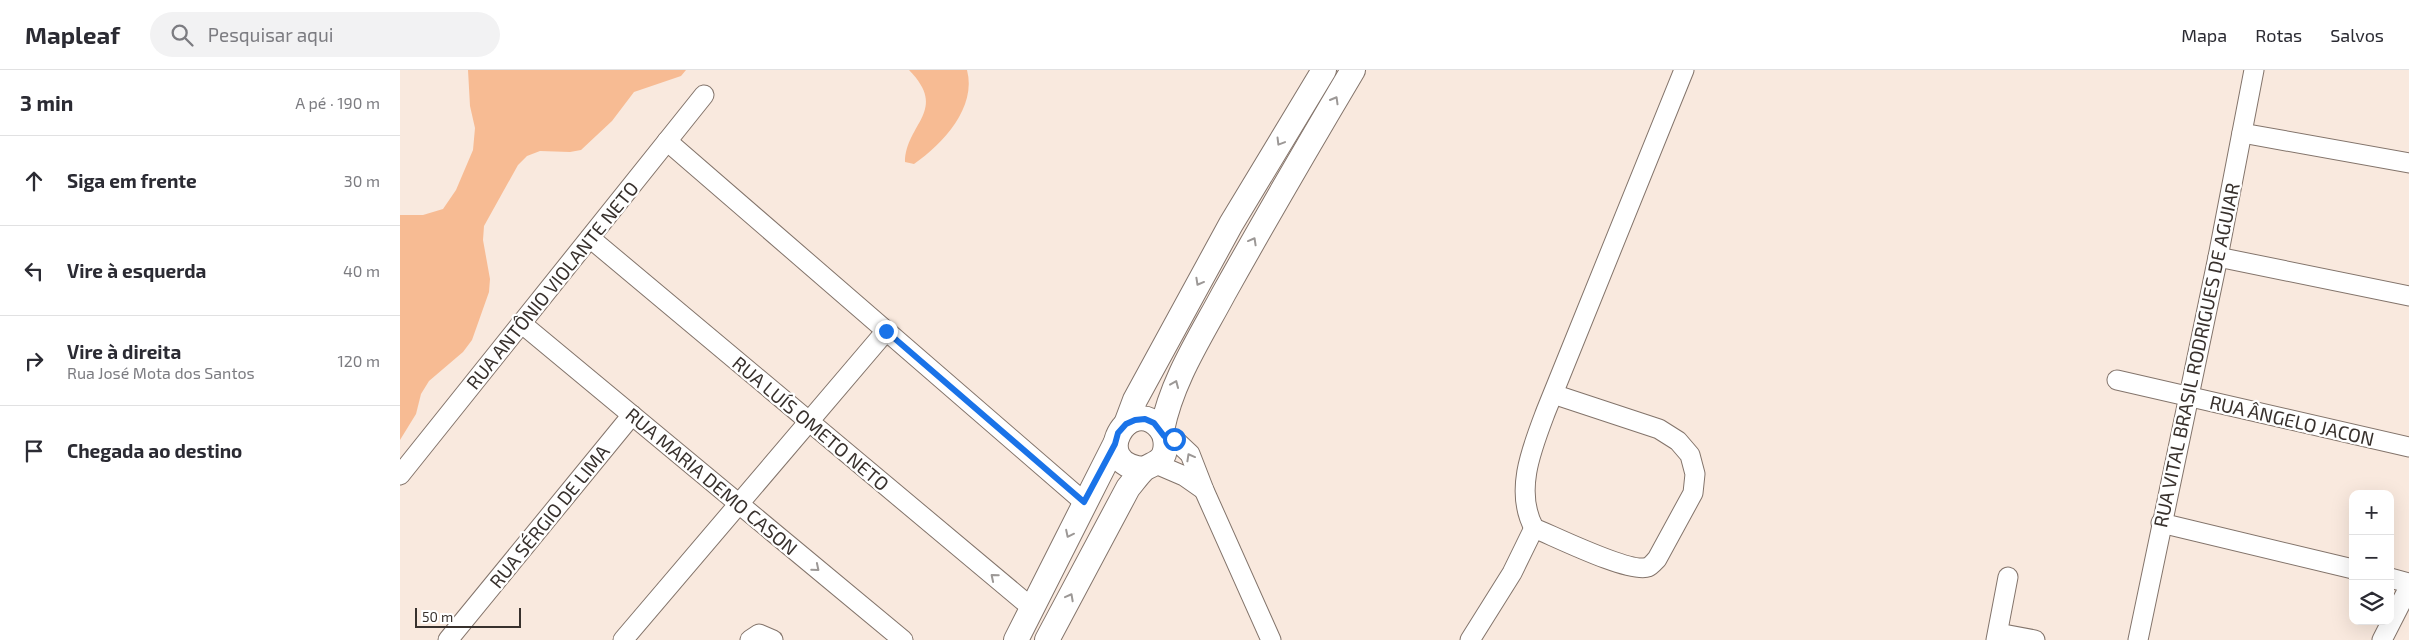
<!DOCTYPE html>
<html lang="pt">
<meta charset="utf-8">
<style>
:root{--surface:#fff;--page:#f2f2f3;--text:#2b2b33;--muted:#7c7c81;--line:#e1e1e2}
body{margin:0;font-family:"Exo 2",sans-serif;background:var(--page);color:var(--text)}
.controls{position:absolute;right:15px;bottom:15px;display:grid;overflow:hidden;border-radius:10px;box-shadow:0 5px 20px #0002}
.controls button{width:45px;height:45px;display:grid;place-items:center;padding:0;border:0;border-bottom:1px solid var(--line);background:var(--surface);color:var(--text);font:25px sans-serif}
.scale{position:absolute;left:15px;bottom:12px;width:106px;box-sizing:border-box;padding-left:5px;border:2px solid #38312d;border-top:0;font-size:14px;line-height:18px;white-space:nowrap;color:#38312d;-webkit-text-stroke:4px #fff;paint-order:stroke}
.stop{position:absolute;width:15px;height:15px;margin:-11px;border:4px solid #1a73e8;border-radius:50%;background:#fff}
.stop.end{background:#1a73e8;border-color:#fff;box-shadow:0 1px 5px #0008}
.list{margin:0;padding:0;list-style:none}
h2{display:flex;justify-content:space-between;align-items:center;height:65px;margin:0;padding:0 20px;font-size:21px}
h2 small{font-size:16px;font-weight:400;color:var(--muted)}
.list li{display:grid;grid-template-columns:32px 1fr auto;gap:15px;align-items:center;box-sizing:border-box;height:90px;padding:0 20px;border-top:1px solid var(--line)}
.list b{display:block;font-size:19px;white-space:nowrap}
.list p{margin:0;font-size:16px;white-space:nowrap;color:var(--muted)}
.list em{font-size:16px;font-style:normal;color:var(--muted)}
.icon{flex:none;width:28px;height:28px;fill:none;stroke:currentColor;stroke-width:2;stroke-linecap:round;stroke-linejoin:round}
.map{position:relative;flex:none;width:2009px;height:570px;overflow:hidden}
header{display:flex;align-items:center;gap:30px;box-sizing:border-box;height:70px;padding:0 25px;background:var(--surface);border-bottom:1px solid var(--line)}
header strong{font-size:24px}
nav{display:flex;gap:28px;margin-inline-start:auto;font-size:18px}
.search{width:350px;height:45px;background:var(--page);display:flex;align-items:center;gap:12px;box-sizing:border-box;padding:0 18px;border-radius:28px;color:var(--muted);font-size:19px}
main{display:flex}
aside{flex:1;background:var(--surface)}
.map>svg:first-child{display:block}
.green{fill:#f7bb93}
.lines{fill:none;stroke-linecap:round;stroke-linejoin:round}
.minor-casing{stroke:#83746b;stroke-width:21}
.major-casing{stroke:#83746b;stroke-width:26}
.minor{stroke:#fff;stroke-width:19}
.major{stroke:#fff;stroke-width:24}
.oneway{stroke:#9c9896}
.route{stroke:#1a73e8;stroke-width:6}
.labels{text-anchor:middle;dominant-baseline:central;stroke-width:4.5;stroke-linejoin:round;paint-order:stroke}
.street-label{font-size:19px;fill:#38312d;stroke:#fff}
</style>
<header>
<strong>Mapleaf</strong>
<div class="search"><svg class="icon" aria-label="search" viewBox="0 0 24 24"><circle cx="10" cy="10" r="6"/><path d="M15 15l6 6"/></svg>Pesquisar aqui</div>
<nav><a>Mapa</a><a>Rotas</a><a>Salvos</a></nav>
</header>
<main>
<aside>
<h2>3 min<small>A pé · 190 m</small></h2>
<ul class="list">
<li><svg class="icon" aria-label="ahead" viewBox="0 0 24 24"><path d="M12 20V5M6 11l6-6 6 6"/></svg><div><b>Siga em frente</b></div><em>30 m</em></li>
<li><svg class="icon" aria-label="left" viewBox="0 0 24 24"><path d="M17 20v-9H6M10 6l-5 5 5 5"/></svg><div><b>Vire à esquerda</b></div><em>40 m</em></li>
<li><svg class="icon" aria-label="right" viewBox="0 0 24 24"><path d="M7 20v-9h11M14 6l5 5-5 5"/></svg><div><b>Vire à direita</b><p>Rua José Mota dos Santos</p></div><em>120 m</em></li>
<li><svg class="icon" aria-label="arrive" viewBox="0 0 24 24"><path d="M6 21V4h12l-3 4 3 4H6"/></svg><div><b>Chegada ao destino</b></div></li>
</ul>
</aside>
<div class="map">
<svg width="2009" height="570" viewBox="0 0 2009 570">
<rect width="100%" height="100%" fill="#f9e9de"/>
<!-- green -->
<g class="green">
<polygon points="68,0 286,0 281,6 234,22 212,51 181,80 170,82 140,81 127,86 118,95 84,156 83,170 90,209 89,222 72,270 63,282 29,311 21,324 16,344 0,370 0,145 23,145 43,139 56,120 73,80 75,58 70,36"/>
<path d="M509,0H567C577,37 543,74 514,94L505,92C506,53 549,41 509,0Z"/>
</g>
<g class="lines">
<defs>
<g id="minor">
<polyline points="1842,63 2009,93"/>
<polyline points="267,71 684,432"/>
<polyline points="190,168 632,538"/>
<polyline points="1818,187 2009,226"/>
<polyline points="121,253 503,570"/>
<polyline points="1717,310 2009,377"/>
<path d="M1153,324L1259,359L1278,371L1290,385L1295,404L1293,423L1257,489C1255,491 1251,496 1248,497C1230,504 1154,466 1134,458C1114,421 1132,378 1146,341L1284,0"/>
<polyline points="764,366 774,369 790,384 804,420 871,570"/>
<polyline points="756,394 784,406 804,420"/>
<polyline points="0,405 304,25"/>
<polyline points="1761,453 1953,499"/>
<polyline points="1990,508 2009,513"/>
<polyline points="1598,563 1635,570"/>
<polyline points="48,570 232,345"/>
<polyline points="223,570 486,261"/>
<polyline points="350,570 359,564 373,570"/>
<polyline points="1070,570 1112,503 1134,458"/>
<polyline points="1596,570 1608,507"/>
<polyline points="1738,570 1818,187 1854,0"/>
<polyline points="1982,570 2009,517"/>
</g>
<g id="major">
<polyline points="726,354 735,330 831,154 924,0"/>
<path d="M762,360C772,310 800,268 824,223C866,148 909,74 953,0"/>
<polyline points="616,570 715,374"/>
<path d="M647,570L728,418C733,412 738,405 743,400C750,394 760,394 764,384C767,376 766,365 760,358C729,323 687,394 744,399"/>
</g>
</defs>
<!-- minor casing -->
<use href="#minor" class="minor-casing"/>
<!-- major casing -->
<use href="#major" class="major-casing"/>
<!-- minor -->
<use href="#minor" class="minor"/>
<!-- major -->
<use href="#major" class="major"/>
</g>
<!-- one-way arrows -->
<defs><path id="oneway-chevron" d="M-2-3.5L2.5 0L-2 3.5" fill="none" stroke-width="1.6" stroke-linecap="round" stroke-linejoin="round" transform="scale(1.25)"/></defs>
<g class="oneway">
<use href="#oneway-chevron" transform="translate(935 30) rotate(-60)"/>
<use href="#oneway-chevron" transform="translate(880 72) rotate(121)"/>
<use href="#oneway-chevron" transform="translate(853 171) rotate(-61)"/>
<use href="#oneway-chevron" transform="translate(799 212) rotate(119)"/>
<use href="#oneway-chevron" transform="translate(775 314) rotate(-67)"/>
<use href="#oneway-chevron" transform="translate(790 387) rotate(-119)"/>
<use href="#oneway-chevron" transform="translate(669 464) rotate(116)"/>
<use href="#oneway-chevron" transform="translate(416 498) rotate(40)"/>
<use href="#oneway-chevron" transform="translate(594 507) rotate(-140)"/>
<use href="#oneway-chevron" transform="translate(670 527) rotate(-62)"/>
</g>
<g class="lines">
<!-- route -->
<polyline class="route" points="486,261 684,432 715,374 718,363 726,354 735,350 745,349 754,353 764,366 774,369"/>
</g>
<g class="labels">
<!-- street labels -->
<g class="street-label">
<text transform="translate(152 215) rotate(-51)">RUA ANTÔNIO VIOLANTE NETO</text>
<text transform="translate(1796 285) rotate(-78)">RUA VITAL BRASIL RODRIGUES DE AGUIAR</text>
<text transform="translate(1892 350) rotate(13)">RUA ÂNGELO JACON</text>
<text transform="translate(411 353) rotate(40)">RUA LUÍS OMETO NETO</text>
<text transform="translate(312 411) rotate(40)">RUA MARIA DEMO CASON</text>
<text transform="translate(149 446) rotate(-51)">RUA SÉRGIO DE LIMA</text>
</g>
</g>
</svg>
<div class="controls">
<button>+</button>
<button>−</button>
<button><svg class="icon" aria-label="layers" viewBox="0 0 24 24"><path d="M12 4l9 5-9 5-9-5zM3 14l9 5 9-5"/></svg></button>
</div>
<div class="scale">50 m</div>
<div class="stop" style="left:774px;top:369px"></div>
<div class="stop end" style="left:486px;top:261px"></div>
</div>
</main>
